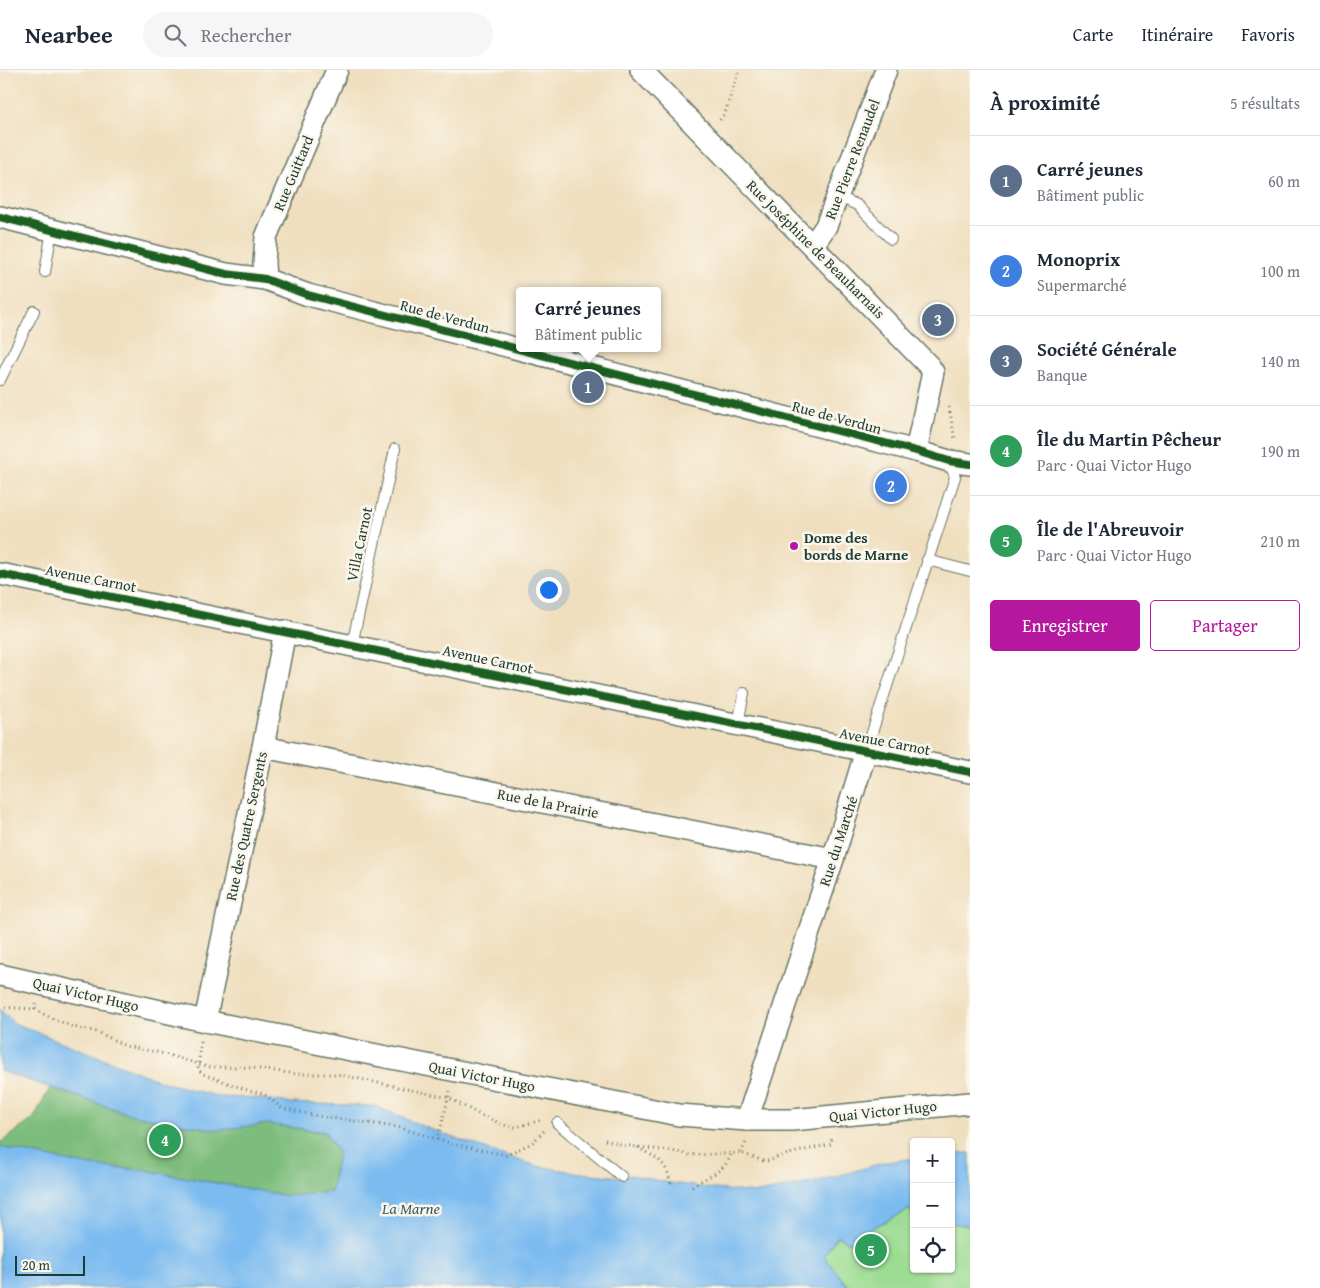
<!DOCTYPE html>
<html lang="fr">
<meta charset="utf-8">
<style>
:root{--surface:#fff;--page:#f6f6f7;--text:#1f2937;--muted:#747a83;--line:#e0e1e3;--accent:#b5179e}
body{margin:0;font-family:"Gentium Book Plus",serif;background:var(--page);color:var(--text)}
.controls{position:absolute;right:15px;bottom:15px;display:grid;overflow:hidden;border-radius:5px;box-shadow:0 1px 4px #0004}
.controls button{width:45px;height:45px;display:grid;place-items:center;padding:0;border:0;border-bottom:1px solid var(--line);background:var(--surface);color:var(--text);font:25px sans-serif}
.scale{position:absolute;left:15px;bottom:12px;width:70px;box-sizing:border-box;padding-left:5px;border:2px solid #1f3d34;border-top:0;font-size:14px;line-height:18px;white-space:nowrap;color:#1f3d34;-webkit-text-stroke:4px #fbf7ec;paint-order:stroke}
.you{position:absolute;left:548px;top:519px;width:18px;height:18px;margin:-12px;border:4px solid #fff;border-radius:50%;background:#1a73e8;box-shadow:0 0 0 8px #1a73e833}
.badge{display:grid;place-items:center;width:32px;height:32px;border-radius:50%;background:var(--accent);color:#fff;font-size:16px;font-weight:700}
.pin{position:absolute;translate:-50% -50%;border:2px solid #fff;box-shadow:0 1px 5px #0006}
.popup{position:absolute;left:516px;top:217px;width:145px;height:65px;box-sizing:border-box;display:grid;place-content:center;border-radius:5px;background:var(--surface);filter:drop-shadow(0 1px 4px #0005);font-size:16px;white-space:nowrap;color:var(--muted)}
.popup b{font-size:19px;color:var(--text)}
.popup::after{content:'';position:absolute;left:50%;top:100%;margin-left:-10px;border:10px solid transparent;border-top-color:var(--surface)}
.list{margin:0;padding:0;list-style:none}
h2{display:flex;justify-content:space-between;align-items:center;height:65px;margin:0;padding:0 20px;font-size:21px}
h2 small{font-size:16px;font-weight:400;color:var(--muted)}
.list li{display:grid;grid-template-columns:32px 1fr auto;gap:15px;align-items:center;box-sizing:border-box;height:90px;padding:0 20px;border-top:1px solid var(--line)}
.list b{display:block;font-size:19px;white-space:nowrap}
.list p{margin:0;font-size:16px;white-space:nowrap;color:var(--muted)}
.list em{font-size:16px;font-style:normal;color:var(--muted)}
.actions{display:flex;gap:10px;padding:15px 20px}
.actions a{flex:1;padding:11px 0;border:1px solid var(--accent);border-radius:5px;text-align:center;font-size:18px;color:var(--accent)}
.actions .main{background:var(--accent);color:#fff}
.icon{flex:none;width:28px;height:28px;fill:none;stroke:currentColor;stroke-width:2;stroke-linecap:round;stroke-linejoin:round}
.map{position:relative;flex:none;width:970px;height:1218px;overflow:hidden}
header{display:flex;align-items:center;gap:30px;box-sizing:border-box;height:70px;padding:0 25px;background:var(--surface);border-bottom:1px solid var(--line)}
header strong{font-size:24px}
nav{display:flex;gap:28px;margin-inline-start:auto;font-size:18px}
.search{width:350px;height:45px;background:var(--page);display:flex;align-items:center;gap:12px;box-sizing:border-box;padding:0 18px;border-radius:28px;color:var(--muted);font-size:19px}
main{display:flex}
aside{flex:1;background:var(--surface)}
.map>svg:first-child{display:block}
.green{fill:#9bdc92;stroke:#5d8c63}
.forest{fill:#7cbc7c;stroke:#4e7c58}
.water{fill:#7bbbf0;stroke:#4d7c92}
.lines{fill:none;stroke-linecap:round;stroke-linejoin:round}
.lane-casing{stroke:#687665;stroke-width:12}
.street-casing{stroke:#687665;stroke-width:24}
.path{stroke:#687665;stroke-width:3;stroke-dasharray:1 4;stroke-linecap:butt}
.lane{stroke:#fff;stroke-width:10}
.street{stroke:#fff;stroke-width:21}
.cycleway-casing{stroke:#fbf7ec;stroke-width:11}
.cycleway{stroke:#1b5e20;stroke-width:8}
.poi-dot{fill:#b5179e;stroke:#fbf7ec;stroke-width:2}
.labels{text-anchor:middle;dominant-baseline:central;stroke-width:5;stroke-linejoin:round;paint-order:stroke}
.street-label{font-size:15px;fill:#1f3d34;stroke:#fbf7ec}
.poi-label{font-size:15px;font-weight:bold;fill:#1f3d34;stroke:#fbf7ec;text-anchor:start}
.water-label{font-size:16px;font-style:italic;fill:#365c63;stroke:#fbf7ec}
</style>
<header>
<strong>Nearbee</strong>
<div class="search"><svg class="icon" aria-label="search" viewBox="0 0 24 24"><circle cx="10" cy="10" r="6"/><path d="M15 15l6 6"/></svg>Rechercher</div>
<nav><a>Carte</a><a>Itinéraire</a><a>Favoris</a></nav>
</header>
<main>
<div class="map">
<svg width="970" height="1218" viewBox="0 0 970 1218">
<rect width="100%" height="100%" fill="#fbf7ec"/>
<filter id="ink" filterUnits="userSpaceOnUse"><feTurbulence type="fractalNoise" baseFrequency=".02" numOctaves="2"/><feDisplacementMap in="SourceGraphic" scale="10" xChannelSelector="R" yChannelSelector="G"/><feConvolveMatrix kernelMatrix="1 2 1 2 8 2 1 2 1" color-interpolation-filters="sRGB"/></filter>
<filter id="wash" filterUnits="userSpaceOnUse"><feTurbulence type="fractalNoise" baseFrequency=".0096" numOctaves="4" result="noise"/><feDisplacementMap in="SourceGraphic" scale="20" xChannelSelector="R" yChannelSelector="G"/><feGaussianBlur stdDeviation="1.12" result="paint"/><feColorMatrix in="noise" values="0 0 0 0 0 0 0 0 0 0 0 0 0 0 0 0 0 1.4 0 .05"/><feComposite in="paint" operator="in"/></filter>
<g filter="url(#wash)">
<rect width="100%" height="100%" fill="#f0dfbf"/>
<!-- green -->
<polygon class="green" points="908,1140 914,1142 914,1199 951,1199 951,1153 970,1156 970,1218 849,1218 824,1186 837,1166 855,1175 870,1159"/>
<!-- forest -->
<polygon class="forest" points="50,1018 133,1045 217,1060 267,1054 325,1063 338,1082 331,1122 288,1126 144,1100 91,1096 0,1077 0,1073 33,1049"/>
<!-- water -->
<g class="water">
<polygon points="0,939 14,953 160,1011 219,1027 254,1028 291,1033 375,1036 430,1059 493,1082 537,1096 581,1103 622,1107 631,1105 671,1113 715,1119 758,1123 815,1112 886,1092 914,1088 914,1142 908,1140 870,1159 855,1175 837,1166 824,1186 849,1218 0,1218 0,1077 91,1096 144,1100 288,1126 331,1122 338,1082 325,1062 267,1054 217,1060 133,1045 0,1001"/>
<polygon points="970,1083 970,1156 951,1153 951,1084"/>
</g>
</g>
<g filter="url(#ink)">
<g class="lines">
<defs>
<g id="lane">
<polyline points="837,126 857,135 891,169"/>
<polyline points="45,202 52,160"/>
<polyline points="0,310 34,241"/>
<polyline points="927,490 970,501"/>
<polyline points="352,575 395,379"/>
<polyline points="738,654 744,623"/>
<polyline points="866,681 955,407 949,391"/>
<polyline points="557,1053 622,1107"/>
</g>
<g id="street">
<polyline points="641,0 929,296 933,302 916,381"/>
<polyline points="0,147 226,204 265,209 308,225 916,381 949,391 970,394"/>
<polyline points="813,175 826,156 886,0"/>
<polyline points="265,209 264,193 266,167 337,0"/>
<polyline points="0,504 970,702"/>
<polyline points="263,677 833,789"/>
<polyline points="0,905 205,951 679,1045 747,1050 792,1050 970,1033"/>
<polyline points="205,951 263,677 285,561"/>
<polyline points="747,1050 833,789 866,681"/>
</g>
</defs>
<!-- lane casing -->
<use href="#lane" class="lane-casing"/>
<!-- street casing -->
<use href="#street" class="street-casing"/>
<!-- path -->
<g class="path">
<polyline points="720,50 725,43 739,0"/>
<polyline points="949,337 955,370"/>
<polyline points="36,934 35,939 45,945 73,957 98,962 125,976 161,983 209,997 244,997 297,1004 337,1004 449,1028 480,1045 509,1057 516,1057 542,1050"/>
<polyline points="0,937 35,939"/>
<polyline points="201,972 198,999 203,1004 250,1021 264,1024 282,1038 318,1046 397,1057 457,1075 506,1085 532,1073 544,1061"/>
<polyline points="436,1070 441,1057 450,1021"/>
<polyline points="605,1070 623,1075 677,1082 690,1085 741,1083 764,1091 769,1091 780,1086 831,1074 832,1067"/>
<path d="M638,1077C641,1080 644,1081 649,1084C663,1091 667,1098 671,1113"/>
<polyline points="741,1083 746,1072"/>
<path d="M692,1116C707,1107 726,1101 731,1084"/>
</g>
<!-- lane -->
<use href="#lane" class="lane"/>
<!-- street -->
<use href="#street" class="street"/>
<defs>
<g id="cycleway">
<polyline points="0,147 226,204 265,209 308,225 916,381 949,391 970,394"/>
<polyline points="0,504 970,702"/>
</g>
</defs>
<!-- cycleway casing -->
<use href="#cycleway" class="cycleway-casing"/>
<!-- cycleway -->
<use href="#cycleway" class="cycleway"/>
</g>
</g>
<!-- markers -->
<circle class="poi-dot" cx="794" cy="476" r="5"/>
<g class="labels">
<!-- street labels -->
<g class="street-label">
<text transform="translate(852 89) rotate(-69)">Rue Pierre Renaudel</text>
<text transform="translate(293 103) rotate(-67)">Rue Guittard</text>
<text transform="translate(816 179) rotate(45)">Rue Joséphine de Beauharnais</text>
<text transform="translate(445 246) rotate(15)">Rue de Verdun</text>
<text transform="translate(837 347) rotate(15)">Rue de Verdun</text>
<text transform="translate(359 474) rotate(-78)">Villa Carnot</text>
<text transform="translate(91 508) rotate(11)">Avenue Carnot</text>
<text transform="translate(488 589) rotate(12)">Avenue Carnot</text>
<text transform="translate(885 671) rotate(11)">Avenue Carnot</text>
<text transform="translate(548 733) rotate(11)">Rue de la Prairie</text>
<text transform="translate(246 756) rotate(-78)">Rue des Quatre Sergents</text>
<text transform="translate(838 771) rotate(-72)">Rue du Marché</text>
<text transform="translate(86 924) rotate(13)">Quai Victor Hugo</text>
<text transform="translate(482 1006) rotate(11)">Quai Victor Hugo</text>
<text transform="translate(883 1041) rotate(-6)">Quai Victor Hugo</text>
</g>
<!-- poi labels -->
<g class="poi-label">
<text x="804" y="467">Dome des<tspan x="804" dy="17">bords de Marne</tspan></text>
</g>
<!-- water labels -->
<g class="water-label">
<text x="411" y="1138">La Marne</text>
</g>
</g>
</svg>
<div class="controls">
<button>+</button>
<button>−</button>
<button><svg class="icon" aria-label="locate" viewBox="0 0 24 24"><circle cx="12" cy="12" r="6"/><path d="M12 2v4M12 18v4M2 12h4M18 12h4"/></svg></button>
</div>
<div class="scale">20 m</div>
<div class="you"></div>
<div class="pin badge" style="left:588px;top:317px;background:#5c6f8a">1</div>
<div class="popup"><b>Carré jeunes</b>Bâtiment public</div>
<div class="pin badge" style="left:891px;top:416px;background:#3f7fe0">2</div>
<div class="pin badge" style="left:938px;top:250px;background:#5c6f8a">3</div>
<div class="pin badge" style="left:165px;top:1070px;background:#2e9e5b">4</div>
<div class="pin badge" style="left:871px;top:1180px;background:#2e9e5b">5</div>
</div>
<aside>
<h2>À proximité<small>5 résultats</small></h2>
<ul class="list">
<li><span class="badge" style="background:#5c6f8a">1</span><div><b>Carré jeunes</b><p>Bâtiment public</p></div><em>60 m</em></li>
<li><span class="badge" style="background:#3f7fe0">2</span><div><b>Monoprix</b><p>Supermarché</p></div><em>100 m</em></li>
<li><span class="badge" style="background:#5c6f8a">3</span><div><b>Société Générale</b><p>Banque</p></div><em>140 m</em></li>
<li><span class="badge" style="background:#2e9e5b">4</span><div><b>Île du Martin Pêcheur</b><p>Parc · Quai Victor Hugo</p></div><em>190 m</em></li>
<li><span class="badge" style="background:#2e9e5b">5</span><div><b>Île de l'Abreuvoir</b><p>Parc · Quai Victor Hugo</p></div><em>210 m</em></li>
</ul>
<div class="actions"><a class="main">Enregistrer</a><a>Partager</a></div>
</aside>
</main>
